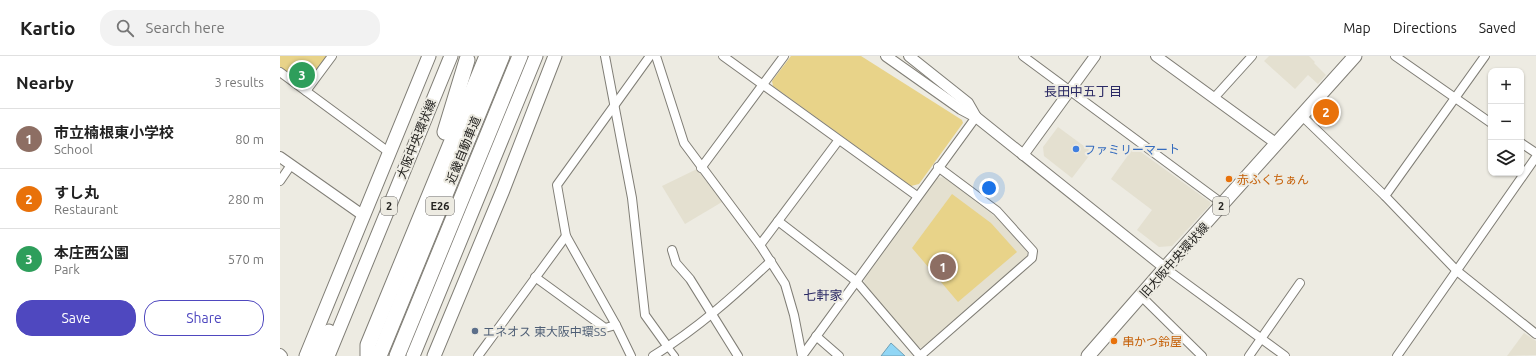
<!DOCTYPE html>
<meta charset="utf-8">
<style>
:root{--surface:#fff;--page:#f2f2f2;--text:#222;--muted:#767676;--line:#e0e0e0;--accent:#4f48bf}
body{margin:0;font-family:Ubuntu,"Noto Sans JP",sans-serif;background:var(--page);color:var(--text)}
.controls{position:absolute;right:12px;top:12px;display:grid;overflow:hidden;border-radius:8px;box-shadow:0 1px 3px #0004}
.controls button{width:36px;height:36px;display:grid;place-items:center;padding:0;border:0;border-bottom:1px solid var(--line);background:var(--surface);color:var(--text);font:20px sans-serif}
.you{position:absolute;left:709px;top:132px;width:14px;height:14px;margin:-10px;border:3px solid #fff;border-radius:50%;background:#1a73e8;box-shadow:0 0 0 6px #1a73e833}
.badge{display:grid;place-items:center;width:26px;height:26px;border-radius:50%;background:var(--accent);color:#fff;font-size:13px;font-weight:700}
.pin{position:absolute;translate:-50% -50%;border:2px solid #fff;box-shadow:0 1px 4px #0006}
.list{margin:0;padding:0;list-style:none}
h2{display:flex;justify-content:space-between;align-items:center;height:52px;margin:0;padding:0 16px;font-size:17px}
h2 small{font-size:13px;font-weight:400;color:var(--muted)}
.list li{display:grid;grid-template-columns:26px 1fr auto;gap:12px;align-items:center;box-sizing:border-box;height:60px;padding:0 16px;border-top:1px solid var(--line)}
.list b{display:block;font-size:15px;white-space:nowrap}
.list p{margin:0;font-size:13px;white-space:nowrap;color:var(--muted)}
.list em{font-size:13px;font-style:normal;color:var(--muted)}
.actions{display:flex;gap:8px;padding:12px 16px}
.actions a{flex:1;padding:9px 0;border:1px solid var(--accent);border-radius:16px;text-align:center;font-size:14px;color:var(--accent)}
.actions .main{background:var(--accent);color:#fff}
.icon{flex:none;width:22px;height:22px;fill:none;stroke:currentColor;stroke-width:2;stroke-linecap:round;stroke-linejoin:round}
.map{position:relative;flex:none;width:1256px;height:300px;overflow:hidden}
header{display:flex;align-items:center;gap:24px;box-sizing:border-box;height:56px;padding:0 20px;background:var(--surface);border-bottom:1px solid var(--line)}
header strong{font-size:19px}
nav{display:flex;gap:22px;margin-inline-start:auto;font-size:14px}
.search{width:280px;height:36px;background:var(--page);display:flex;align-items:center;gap:10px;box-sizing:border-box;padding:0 14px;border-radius:16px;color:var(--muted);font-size:15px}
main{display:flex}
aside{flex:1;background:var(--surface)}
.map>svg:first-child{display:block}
.built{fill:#e4e0d0}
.green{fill:#e8d389}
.water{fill:#91d6f5;stroke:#70a0b5}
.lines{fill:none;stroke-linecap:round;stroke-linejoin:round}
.pedestrian-casing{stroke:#807e76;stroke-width:8}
.minor-casing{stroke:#807e76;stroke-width:10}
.tertiary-casing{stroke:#807e76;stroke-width:12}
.primary-casing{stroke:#807e76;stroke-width:15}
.motorway-casing{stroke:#807e76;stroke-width:17}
.pedestrian{stroke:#fff;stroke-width:6}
.minor{stroke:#fff;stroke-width:8}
.tertiary{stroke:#fff;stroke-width:10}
.primary{stroke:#fff;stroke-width:13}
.motorway{stroke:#fff;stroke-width:15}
.shop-dot{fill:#3f7fe0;stroke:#edebe2;stroke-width:1.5}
.food-dot{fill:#e8710a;stroke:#edebe2;stroke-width:1.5}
.service-dot{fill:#5c6f8a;stroke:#edebe2;stroke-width:1.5}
.labels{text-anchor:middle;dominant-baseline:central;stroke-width:4;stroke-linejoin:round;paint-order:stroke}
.shield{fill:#edebe2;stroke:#605f5a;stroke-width:1}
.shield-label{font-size:11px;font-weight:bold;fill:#242320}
.street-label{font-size:12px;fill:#242320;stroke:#edebe2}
.shop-label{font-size:12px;fill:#366cbe;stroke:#edebe2;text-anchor:start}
.food-label{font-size:12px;fill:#c56008;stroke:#edebe2;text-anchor:start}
.service-label{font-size:12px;fill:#4e5e75;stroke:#edebe2;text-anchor:start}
.neighbourhood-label{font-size:13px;fill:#2a2964;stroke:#edebe2}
</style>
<header>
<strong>Kartio</strong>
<div class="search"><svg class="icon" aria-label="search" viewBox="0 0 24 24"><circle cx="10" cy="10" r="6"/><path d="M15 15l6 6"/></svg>Search here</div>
<nav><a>Map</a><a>Directions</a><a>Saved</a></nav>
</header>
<main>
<aside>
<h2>Nearby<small>3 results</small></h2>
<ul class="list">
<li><span class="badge" style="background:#8d6e63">1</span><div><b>市立楠根東小学校</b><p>School</p></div><em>80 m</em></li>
<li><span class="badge" style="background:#e8710a">2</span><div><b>すし丸</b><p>Restaurant</p></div><em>280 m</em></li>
<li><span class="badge" style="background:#2e9e5b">3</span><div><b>本庄西公園</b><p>Park</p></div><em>570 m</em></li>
</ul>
<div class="actions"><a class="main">Save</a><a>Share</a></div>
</aside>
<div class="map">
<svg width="1256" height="300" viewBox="0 0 1256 300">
<rect width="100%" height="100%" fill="#edebe2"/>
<!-- built -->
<g class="built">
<polygon points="989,0 1029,0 1035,6 1034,7 1046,19 1038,28 1028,19 1015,33 984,5"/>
<polygon points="778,71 812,96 792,122 764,100 763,91"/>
<polygon points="854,91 930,146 930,149 892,190 879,191 857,174 872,154 831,123"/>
<polygon points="417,113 442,146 405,168 382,130"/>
<polygon points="664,121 717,162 747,196 747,200 644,292 636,291 585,231 584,223 657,122"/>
<polygon points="1244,277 1256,285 1256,299 1227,300"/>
</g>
<!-- green -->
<g class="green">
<polygon points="0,0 47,0 27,26 21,26 0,11"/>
<polygon points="511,0 581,0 682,64 683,67 639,128 631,130 493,30 492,25"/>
<polygon points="672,138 711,167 737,196 678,246 632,192"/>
</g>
<!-- water -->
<polygon class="water" points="611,287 625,300 601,300"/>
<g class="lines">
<defs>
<polyline id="pedestrian" points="388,291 395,300"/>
<g id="minor">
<polyline points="325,0 352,142 365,259 388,291"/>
<polyline points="376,0 404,87 480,189 505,228 514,259 522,300"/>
<polyline points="443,0 637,140"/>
<polyline points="743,0 943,148"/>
<polyline points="1115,0 1211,67"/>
<polyline points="0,16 110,97"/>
<polyline points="26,35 52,0"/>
<polyline points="934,42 972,0"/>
<polyline points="1022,60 1105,140 1177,215 1256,278"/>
<polyline points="1241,87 1256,97"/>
<polyline points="421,112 504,0"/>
<polyline points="0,125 11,109"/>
<polyline points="1105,140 1205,0"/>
<polyline points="498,165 576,225 640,300"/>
<polyline points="480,189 558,85"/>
<polyline points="392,194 396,207 410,223 458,300"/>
<polyline points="885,212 1005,300"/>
<polyline points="255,221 325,272 336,269"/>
<polyline points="861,240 922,300"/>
<polyline points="536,280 559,300"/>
<polyline points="198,300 286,180"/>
<polyline points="351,300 336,269 286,180 277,129 370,0"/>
<path d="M373,300C417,273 454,240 491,205"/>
<polyline points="522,300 696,61"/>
<polyline points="640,300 752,202 753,195 717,155 658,111"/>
<polyline points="969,300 1020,227"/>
<polyline points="1117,300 1256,101"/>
</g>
<g id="tertiary">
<polyline points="606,0 681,53 696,61 885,212"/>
<polyline points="629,0 688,47 696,61"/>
<polyline points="876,0 997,88"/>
<polyline points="743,99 815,0"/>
<polyline points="0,101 84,160"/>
<polyline points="0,298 2,300"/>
</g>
<g id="primary">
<polyline points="26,300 149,0"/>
<polyline points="37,300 49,275"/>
<polyline points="48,300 171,0"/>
<polyline points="133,300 256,0"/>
<polyline points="154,300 223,134 275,0"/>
<polyline points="808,300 885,212 1075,0"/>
</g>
<g id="motorway">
<polyline points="165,76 187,4"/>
<polyline points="88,300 88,289 207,0"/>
<polyline points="99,300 222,0"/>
<polyline points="117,300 240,0"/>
</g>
</defs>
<!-- pedestrian casing -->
<use href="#pedestrian" class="pedestrian-casing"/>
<!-- minor casing -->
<use href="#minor" class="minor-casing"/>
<!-- tertiary casing -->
<use href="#tertiary" class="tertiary-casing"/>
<!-- primary casing -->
<use href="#primary" class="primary-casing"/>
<!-- motorway casing -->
<use href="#motorway" class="motorway-casing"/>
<!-- pedestrian -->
<use href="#pedestrian" class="pedestrian"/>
<!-- minor -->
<use href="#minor" class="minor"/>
<!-- tertiary -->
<use href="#tertiary" class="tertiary"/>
<!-- primary -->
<use href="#primary" class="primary"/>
<!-- motorway -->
<use href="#motorway" class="motorway"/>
</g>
<!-- markers -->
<circle class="shop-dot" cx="796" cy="93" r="4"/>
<g class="food-dot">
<circle cx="949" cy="123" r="4"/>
<circle cx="834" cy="285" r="4"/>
</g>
<circle class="service-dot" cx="195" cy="275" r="4"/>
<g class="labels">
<!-- shield labels -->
<g class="shield">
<rect x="101" y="141" width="16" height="18" rx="3"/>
<rect x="146" y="141" width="28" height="18" rx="3"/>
<rect x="933" y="141" width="16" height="18" rx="3"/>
</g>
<g class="shield-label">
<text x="109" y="150">2</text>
<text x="160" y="150">E26</text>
<text x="941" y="150">2</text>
</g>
<!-- street labels -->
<g class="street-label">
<text transform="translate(136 83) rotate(-68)">大阪中央環状線</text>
<text transform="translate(183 94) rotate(-68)">近畿自動車道</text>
<text transform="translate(894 204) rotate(-48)">旧大阪中央環状線</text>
</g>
<!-- shop labels -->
<g class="shop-label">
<text x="804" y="93">ファミリーマート</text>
</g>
<!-- food labels -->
<g class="food-label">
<text x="957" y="123">赤ふくちぁん</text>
<text x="842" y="285">串かつ鈴屋</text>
</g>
<!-- service labels -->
<g class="service-label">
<text x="203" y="275">エネオス 東大阪中環SS</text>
</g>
<!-- neighbourhood labels -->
<g class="neighbourhood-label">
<text x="803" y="35">長田中五丁目</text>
<text x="543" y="239">七軒家</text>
</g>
</g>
</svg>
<div class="controls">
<button>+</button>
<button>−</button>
<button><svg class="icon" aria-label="layers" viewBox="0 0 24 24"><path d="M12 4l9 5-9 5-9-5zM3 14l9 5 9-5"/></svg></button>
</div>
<div class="you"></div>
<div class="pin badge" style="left:663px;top:211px;background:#8d6e63">1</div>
<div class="pin badge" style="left:1046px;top:56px;background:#e8710a">2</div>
<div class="pin badge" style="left:22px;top:19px;background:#2e9e5b">3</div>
</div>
</main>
